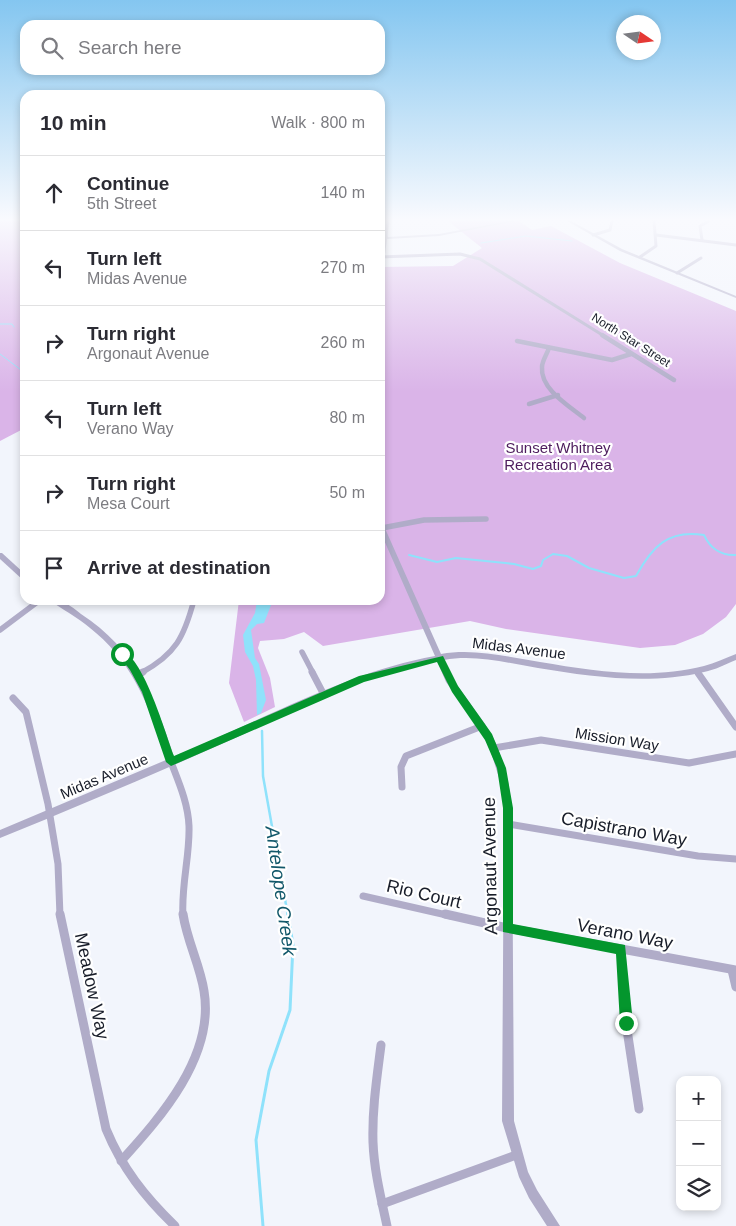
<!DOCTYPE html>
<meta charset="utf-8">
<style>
:root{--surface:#fff;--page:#f2f2f3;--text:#2b2b33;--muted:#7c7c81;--line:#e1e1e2}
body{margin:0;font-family:Helvetica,sans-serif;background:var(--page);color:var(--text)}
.controls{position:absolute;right:15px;bottom:15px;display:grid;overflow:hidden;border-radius:10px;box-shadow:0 2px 8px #0003}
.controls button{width:45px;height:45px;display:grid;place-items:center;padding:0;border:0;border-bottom:1px solid var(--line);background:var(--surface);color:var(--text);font:25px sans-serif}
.compass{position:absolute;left:616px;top:15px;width:45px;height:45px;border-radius:50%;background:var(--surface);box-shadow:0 2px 8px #0003;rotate:103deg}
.stop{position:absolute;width:15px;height:15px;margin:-11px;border:4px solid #04962d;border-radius:50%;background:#fff}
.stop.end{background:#04962d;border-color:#fff;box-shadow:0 1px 5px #0008}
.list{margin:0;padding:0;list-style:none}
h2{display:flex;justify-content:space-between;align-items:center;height:65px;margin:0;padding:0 20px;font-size:21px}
h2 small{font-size:16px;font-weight:400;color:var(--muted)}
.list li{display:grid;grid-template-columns:32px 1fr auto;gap:15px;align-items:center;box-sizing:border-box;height:75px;padding:0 20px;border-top:1px solid var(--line)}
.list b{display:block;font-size:19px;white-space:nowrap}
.list p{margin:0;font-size:16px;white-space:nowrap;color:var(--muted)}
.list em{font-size:16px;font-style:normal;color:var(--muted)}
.icon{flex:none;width:28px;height:28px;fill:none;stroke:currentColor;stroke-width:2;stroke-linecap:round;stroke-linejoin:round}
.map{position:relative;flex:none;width:736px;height:1226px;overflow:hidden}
.search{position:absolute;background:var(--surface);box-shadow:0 2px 8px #0003;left:20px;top:20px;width:365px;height:55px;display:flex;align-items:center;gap:12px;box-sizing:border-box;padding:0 18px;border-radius:15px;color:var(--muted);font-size:19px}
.panel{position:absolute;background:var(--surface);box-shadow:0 2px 8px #0003;left:20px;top:90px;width:365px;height:515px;border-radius:15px}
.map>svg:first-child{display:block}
.green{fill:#dab4e8}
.water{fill:#8fe2fb}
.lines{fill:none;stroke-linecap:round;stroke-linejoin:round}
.stream-far3{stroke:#8fe2fb;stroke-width:1}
.stream-far2{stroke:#8fe2fb;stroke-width:2}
.stream-far1{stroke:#8fe2fb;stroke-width:2.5}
.stream{stroke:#8fe2fb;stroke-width:3}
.minor-far4{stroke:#b0acc8;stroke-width:3}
.minor-far3{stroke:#b0acc8;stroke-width:4.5}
.minor-far2{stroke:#b0acc8;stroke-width:5.5}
.minor-far1{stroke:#b0acc8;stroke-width:7}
.minor{stroke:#b0acc8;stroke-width:9}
.tertiary{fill:#b0acc8;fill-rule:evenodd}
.route{fill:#04962d}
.labels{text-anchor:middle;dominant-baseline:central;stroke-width:4.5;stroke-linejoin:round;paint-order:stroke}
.far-street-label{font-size:12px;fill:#181d29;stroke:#fff}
.park-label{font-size:15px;fill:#4d1c5d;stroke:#fff}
.street-label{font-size:15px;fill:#181d29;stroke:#fff}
.near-street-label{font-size:18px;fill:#181d29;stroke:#fff}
.near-water-label{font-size:19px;font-style:italic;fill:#12586a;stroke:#fff}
</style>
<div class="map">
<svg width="736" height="1226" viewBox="0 0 736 1226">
<rect width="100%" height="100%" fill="#f2f5fc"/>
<!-- green -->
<g class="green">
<polygon points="0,221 25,221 25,428 0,441"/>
<polygon points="448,221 519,221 532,230 551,226 620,263 736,311 736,604 726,617 703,634 675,645 640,648 506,629 470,621 323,646 304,632 284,639 260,641 258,648 270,678 275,707 244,722 229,683 239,600 380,600 380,267 453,266 482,248"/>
</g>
<!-- water -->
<polygon class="water" points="257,600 273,600 264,623 257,624 251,630 255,658 259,664 266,700 261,713 257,715 256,680 253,666 245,652 243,635 255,613"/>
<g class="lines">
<!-- stream-far3 -->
<g class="stream-far3">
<polyline points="481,243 526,236 572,241"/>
<polyline points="0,324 12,324 14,327"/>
<polyline points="0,354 25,373"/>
</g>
<!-- stream-far2 -->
<path class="stream-far2" d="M409,555L437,562L456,558L514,564L533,569L541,566L543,560L553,554L567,556L589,568L624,578L636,576C652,547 668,529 704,535C710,548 721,556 736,555"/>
<!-- stream-far1 -->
<polyline class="stream-far1" points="262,731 263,776 288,916"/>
<!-- stream -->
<polyline class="stream" points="263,1226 256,1140 269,1071 290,1010 293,945 288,914"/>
<!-- minor-far4 -->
<g class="minor-far4">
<polyline points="386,235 388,221"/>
<polyline points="593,235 610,230 612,221"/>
<polyline points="656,235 736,245"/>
<polyline points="702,240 700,226 709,221"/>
<polyline points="380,257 460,254 480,259 604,336"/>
<polyline points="640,257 656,246 654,221"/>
<polyline points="677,273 701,258"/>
</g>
<!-- minor-far3 -->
<g class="minor-far3">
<polyline points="602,335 674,380"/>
<polyline points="517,341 612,360 631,354"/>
<path d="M549,348C547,354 542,361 542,367C540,389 569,406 584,418"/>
<polyline points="529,404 558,395"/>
</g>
<!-- minor-far2 -->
<g class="minor-far2">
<polyline points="382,528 424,520 486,519"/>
<polyline points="0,630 40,600"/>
<polyline points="302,652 313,673"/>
<path d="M141,673C176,654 184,637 194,600"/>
</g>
<!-- minor-far1 -->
<g class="minor-far1">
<polyline points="312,672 324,695"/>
<polyline points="698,673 736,727"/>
<polyline points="137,675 143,672"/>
<polyline points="13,698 26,712 48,804 58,864 60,916"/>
<polyline points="494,748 541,740 689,763 736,754"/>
<path d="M171,762C179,783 188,803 189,826C190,856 181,885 183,916"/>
<polyline points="402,787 401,767 406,756 482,726"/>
<polyline points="508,824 698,856 736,859"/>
<polyline points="363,896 451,916"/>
</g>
<!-- minor -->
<g class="minor">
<path d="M60,914L106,1129C122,1168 145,1197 175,1226"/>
<polyline points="445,914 507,928 736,970"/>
<polyline points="621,949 626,1023 639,1109"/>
<polyline points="732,970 736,987"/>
<path d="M381,1045C377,1077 372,1109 373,1142C374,1170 381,1198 387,1226"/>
<path d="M121,1161C161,1117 215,1056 204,991C200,965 187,941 183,914"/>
<polyline points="382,1204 516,1155"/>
</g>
<!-- tertiary -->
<g class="tertiary">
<polygon points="510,221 516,221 439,236 387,239 382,277 380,278 380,263 384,239 380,239 380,237 384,237 385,234 387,234 388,237 439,234"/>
<polygon points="567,221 571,221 622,249 736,296 736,298 620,251"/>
<path d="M380,522L383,524L441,654C474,648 508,657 540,662C594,671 650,680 704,666C715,663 725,658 736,654V660C726,664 715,670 704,672C649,685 593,677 538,668C507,663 475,654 444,660L452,678L485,724L497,745L508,781L512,808L514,1121L528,1172L537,1190L560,1226H547L529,1198L519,1177L502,1121L504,808L500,781L490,749L479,728L446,682L437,661C366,674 300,708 235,738C157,773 79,806 0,838V830L166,760C152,713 135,666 96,633C83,621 67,612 52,602L51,600C53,600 56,599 58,600C65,601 76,610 81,614C135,649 155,698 174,757C206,743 239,728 272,713C324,690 378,666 435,656L380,531Z"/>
<polygon points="0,553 2,553 25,574 25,580 23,580 0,559"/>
</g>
</g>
<!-- sky -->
<linearGradient id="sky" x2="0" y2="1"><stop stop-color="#84c6f0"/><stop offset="0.56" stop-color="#f9fafe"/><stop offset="1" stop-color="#f9fafe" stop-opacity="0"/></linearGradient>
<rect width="736" height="392" fill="url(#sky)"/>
<!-- route -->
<path class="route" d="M122,650C145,661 165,732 174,756L359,676L443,656L458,686L492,734L506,768L513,808V924L625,945L633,1023L631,1028L626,1030L622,1028L620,1023L616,954L503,932V808L497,768L485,740L452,692L437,662L364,682L171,766L166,762L142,692L130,670L118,654Z"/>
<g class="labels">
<!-- far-street labels -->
<g class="far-street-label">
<text transform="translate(631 340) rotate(32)">North Star Street</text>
</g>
<!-- park labels -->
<g class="park-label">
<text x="558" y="447">Sunset Whitney<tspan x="558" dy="17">Recreation Area</tspan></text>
</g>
<!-- street labels -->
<g class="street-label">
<text transform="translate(519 648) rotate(7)">Midas Avenue</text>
<text transform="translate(617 739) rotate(9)">Mission Way</text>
<text transform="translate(104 776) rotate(-23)">Midas Avenue</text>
</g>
<!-- near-street labels -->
<g class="near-street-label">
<text transform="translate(624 829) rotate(10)">Capistrano Way</text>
<text transform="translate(490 866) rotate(-91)">Argonaut Avenue</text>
<text transform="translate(424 894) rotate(13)">Rio Court</text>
<text transform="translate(625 934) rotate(11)">Verano Way</text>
<text transform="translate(92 986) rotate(78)">Meadow Way</text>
</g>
<!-- near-water labels -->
<g class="near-water-label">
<text transform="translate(281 891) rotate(82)">Antelope Creek</text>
</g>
</g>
</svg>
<div class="controls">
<button>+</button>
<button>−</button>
<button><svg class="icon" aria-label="layers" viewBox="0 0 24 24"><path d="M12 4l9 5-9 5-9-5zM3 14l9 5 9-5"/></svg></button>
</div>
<svg class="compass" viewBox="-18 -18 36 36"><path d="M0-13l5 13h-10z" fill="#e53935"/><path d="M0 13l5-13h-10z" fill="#7c7c81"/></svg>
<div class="stop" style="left:122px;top:654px"></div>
<div class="stop end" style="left:626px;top:1023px"></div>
<div class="search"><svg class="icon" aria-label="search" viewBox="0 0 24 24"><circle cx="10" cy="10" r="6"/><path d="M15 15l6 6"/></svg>Search here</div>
<section class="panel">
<h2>10 min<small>Walk · 800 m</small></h2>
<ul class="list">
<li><svg class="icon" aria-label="ahead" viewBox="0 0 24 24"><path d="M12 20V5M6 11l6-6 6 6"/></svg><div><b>Continue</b><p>5th Street</p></div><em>140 m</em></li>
<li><svg class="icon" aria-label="left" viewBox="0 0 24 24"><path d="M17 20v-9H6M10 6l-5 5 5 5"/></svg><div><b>Turn left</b><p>Midas Avenue</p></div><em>270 m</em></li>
<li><svg class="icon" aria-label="right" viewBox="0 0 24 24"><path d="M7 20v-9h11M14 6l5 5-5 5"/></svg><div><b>Turn right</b><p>Argonaut Avenue</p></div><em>260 m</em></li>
<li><svg class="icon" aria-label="left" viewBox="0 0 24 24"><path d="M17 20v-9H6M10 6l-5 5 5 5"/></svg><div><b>Turn left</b><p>Verano Way</p></div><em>80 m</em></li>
<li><svg class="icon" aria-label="right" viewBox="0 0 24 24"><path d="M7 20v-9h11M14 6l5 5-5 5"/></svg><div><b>Turn right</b><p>Mesa Court</p></div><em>50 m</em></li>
<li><svg class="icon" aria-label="arrive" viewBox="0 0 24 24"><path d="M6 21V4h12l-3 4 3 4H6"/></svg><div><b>Arrive at destination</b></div></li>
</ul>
</section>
</div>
